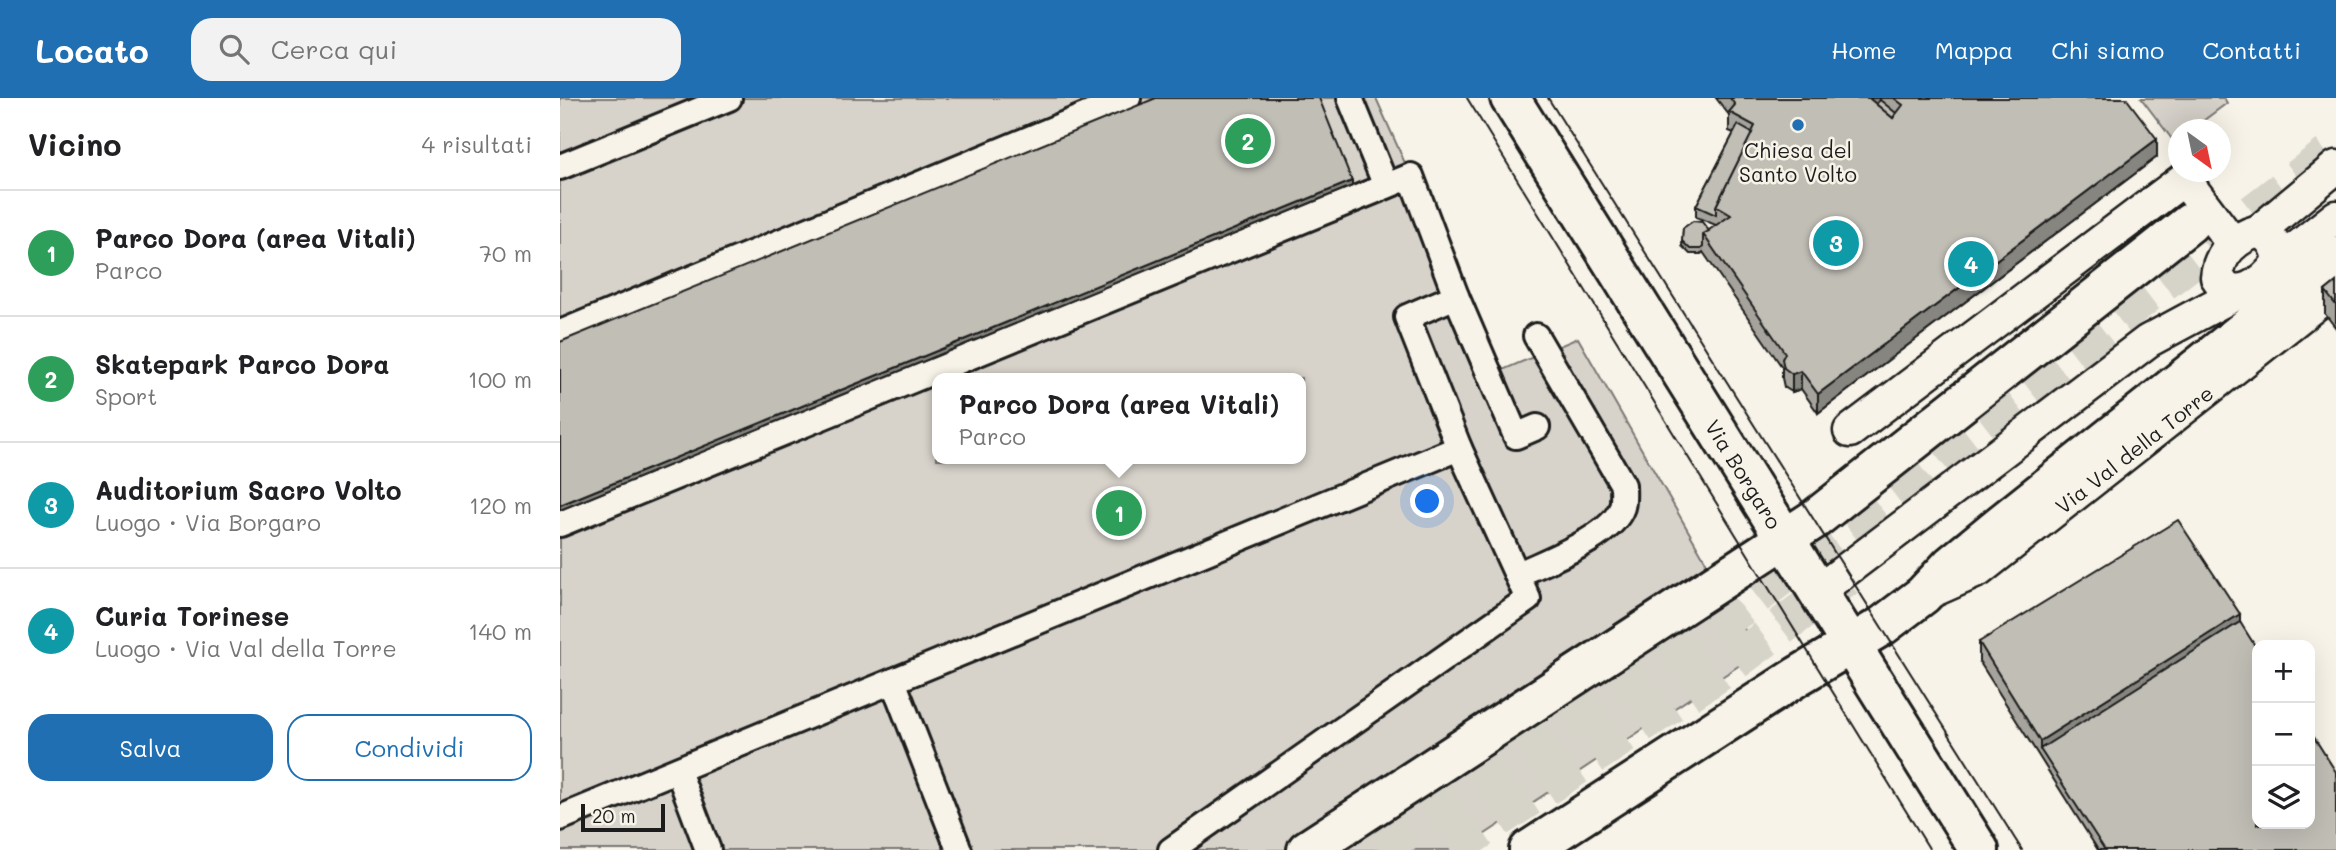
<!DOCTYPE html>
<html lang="it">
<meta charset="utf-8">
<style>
:root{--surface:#fff;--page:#f2f2f2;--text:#202124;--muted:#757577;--line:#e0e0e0;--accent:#1f6fb2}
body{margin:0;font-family:Mali,sans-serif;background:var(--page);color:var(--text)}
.controls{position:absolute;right:21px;bottom:21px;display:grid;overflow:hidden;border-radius:14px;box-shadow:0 7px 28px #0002}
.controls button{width:63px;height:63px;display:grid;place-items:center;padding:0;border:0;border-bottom:2px solid var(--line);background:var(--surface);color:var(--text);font:35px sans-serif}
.compass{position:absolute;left:1608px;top:21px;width:63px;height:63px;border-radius:50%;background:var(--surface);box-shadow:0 7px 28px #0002;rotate:147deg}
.scale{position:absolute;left:21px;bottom:18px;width:84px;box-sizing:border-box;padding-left:7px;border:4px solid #1c1c1c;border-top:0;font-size:19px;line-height:24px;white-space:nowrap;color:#1c1c1c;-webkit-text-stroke:5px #f7f3e8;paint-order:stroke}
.you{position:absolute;left:868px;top:404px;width:24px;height:24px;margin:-18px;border:5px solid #fff;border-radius:50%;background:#1a73e8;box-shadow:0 0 0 10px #1a73e833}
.badge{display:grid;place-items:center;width:46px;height:46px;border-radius:50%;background:var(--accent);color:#fff;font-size:23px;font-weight:700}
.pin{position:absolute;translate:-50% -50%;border:4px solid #fff;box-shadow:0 2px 7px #0006}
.popup{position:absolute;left:372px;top:275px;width:374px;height:91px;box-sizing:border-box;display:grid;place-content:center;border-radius:14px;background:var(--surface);filter:drop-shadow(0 2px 5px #0005);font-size:23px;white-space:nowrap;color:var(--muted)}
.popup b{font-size:26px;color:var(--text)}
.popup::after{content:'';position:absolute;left:50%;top:100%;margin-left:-14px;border:14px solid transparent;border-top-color:var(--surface)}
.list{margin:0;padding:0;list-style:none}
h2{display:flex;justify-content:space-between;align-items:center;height:91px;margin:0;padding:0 28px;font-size:30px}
h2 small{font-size:23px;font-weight:400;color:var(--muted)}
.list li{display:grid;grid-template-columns:46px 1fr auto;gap:21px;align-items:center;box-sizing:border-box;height:126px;padding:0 28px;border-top:2px solid var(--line)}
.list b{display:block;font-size:26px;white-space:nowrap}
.list p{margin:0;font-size:23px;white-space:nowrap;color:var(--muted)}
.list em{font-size:23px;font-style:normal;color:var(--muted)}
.actions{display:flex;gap:14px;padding:21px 28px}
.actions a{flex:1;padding:16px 0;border:2px solid var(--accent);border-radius:21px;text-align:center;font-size:24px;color:var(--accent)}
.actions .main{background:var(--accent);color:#fff}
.icon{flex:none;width:38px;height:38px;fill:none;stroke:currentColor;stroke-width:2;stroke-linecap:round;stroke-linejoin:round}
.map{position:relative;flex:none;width:1776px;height:752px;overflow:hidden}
header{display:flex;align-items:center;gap:42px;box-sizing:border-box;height:98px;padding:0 35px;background:var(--accent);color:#fff}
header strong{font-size:33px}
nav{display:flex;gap:38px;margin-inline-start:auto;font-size:24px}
.search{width:490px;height:63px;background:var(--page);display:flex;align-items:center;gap:18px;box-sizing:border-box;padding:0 24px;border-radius:21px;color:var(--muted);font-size:26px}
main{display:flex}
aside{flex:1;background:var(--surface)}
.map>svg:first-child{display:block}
.green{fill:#d7d3cb;stroke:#7a7874;stroke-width:2;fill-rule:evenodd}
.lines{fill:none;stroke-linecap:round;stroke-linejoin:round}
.secondary-tunnel{stroke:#d6d3c9;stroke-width:38;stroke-dasharray:38 19;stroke-linecap:butt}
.pedestrian-casing{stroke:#1c1c1c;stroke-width:30}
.minor-casing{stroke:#1c1c1c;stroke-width:37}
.tertiary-casing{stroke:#1c1c1c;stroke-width:44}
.secondary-casing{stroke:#1c1c1c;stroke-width:44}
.pedestrian{stroke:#f7f3e8;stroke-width:24}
.minor{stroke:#f7f3e8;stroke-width:32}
.tertiary{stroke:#f7f3e8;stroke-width:38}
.secondary{stroke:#f7f3e8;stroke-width:38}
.tram{stroke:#1c1c1c;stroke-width:2}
.wall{fill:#a5a39c;stroke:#1c1c1c;stroke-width:2}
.shaded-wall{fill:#86857f;stroke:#1c1c1c;stroke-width:2}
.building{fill:#c0beb5;stroke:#1c1c1c;stroke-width:2}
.poi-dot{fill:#1f6fb2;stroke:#f7f3e8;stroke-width:2.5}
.labels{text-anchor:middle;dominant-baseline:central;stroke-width:5;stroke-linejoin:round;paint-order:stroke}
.poi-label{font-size:21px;fill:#1c1c1c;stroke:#f7f3e8}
.street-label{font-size:21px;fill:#1c1c1c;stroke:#f7f3e8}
</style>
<header>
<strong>Locato</strong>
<div class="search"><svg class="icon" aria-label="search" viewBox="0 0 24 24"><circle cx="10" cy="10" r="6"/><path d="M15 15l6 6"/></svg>Cerca qui</div>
<nav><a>Home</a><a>Mappa</a><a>Chi siamo</a><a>Contatti</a></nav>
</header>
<main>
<aside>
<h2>Vicino<small>4 risultati</small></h2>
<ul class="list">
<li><span class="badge" style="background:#2e9e5b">1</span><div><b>Parco Dora (area Vitali)</b><p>Parco</p></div><em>70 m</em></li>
<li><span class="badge" style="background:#2e9e5b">2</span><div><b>Skatepark Parco Dora</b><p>Sport</p></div><em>100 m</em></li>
<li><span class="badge" style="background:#0f9aa8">3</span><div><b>Auditorium Sacro Volto</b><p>Luogo · Via Borgaro</p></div><em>120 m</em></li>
<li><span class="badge" style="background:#0f9aa8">4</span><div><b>Curia Torinese</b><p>Luogo · Via Val della Torre</p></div><em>140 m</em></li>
</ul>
<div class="actions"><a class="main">Salva</a><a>Condividi</a></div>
</aside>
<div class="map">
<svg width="1776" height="752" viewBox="0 0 1776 752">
<rect width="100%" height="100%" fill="#f7f3e8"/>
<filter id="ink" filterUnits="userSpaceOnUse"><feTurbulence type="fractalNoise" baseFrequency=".0143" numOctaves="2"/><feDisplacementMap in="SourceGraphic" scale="14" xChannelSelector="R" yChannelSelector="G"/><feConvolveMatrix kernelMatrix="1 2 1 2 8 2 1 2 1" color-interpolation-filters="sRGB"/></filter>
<g filter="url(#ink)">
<!-- green -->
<g class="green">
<path d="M0,0H816L938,274L1018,240L1198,555L901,752H0ZM377,280H741V361H377Z"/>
<polygon points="1581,0 1664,0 1667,5 1632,31 1618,32 1618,42 1615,45"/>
</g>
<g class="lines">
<!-- secondary-tunnel -->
<g class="secondary-tunnel">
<polyline points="818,752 1144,538 1776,51"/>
<polyline points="890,752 1166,570 1286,480"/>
</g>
<defs>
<g id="pedestrian">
<polyline points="790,0 826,88"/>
<polyline points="0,69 169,0"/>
<polyline points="896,198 956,338 977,329"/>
<polyline points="0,235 568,0"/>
<polyline points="0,426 851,78 896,198 847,219 899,350"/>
<path d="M957,477C985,463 1052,440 1062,409C1064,402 1063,394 1063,387L976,238"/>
<polyline points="118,673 148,752"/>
<polyline points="0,720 333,583"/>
<polyline points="399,752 333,583 899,350 968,501 611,752"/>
</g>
<g id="minor">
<path d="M1699,133C1712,140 1719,150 1718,165C1704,186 1673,207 1657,179C1659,155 1676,139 1699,133Z"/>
<polyline points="1699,133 1776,69"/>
<polyline points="1718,165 1776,119"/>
<polyline points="1290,333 1624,81 1673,146"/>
<polyline points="1257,494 1588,243 1681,193"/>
<polyline points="1367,495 1419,472 1776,190"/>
</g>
<polyline id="tertiary" points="950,0 1419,752"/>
<g id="secondary">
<polyline points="747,752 1255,421 1630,125"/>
<polyline points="969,752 1238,578 1322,528 1363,497 1391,467 1441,426 1776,159"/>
</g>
</defs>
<!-- pedestrian casing -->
<use href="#pedestrian" class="pedestrian-casing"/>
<!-- minor casing -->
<use href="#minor" class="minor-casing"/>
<!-- tertiary casing -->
<use href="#tertiary" class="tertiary-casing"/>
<!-- secondary casing -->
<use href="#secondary" class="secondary-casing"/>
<!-- pedestrian -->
<use href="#pedestrian" class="pedestrian"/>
<!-- minor -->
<use href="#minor" class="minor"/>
<!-- tertiary -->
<use href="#tertiary" class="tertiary"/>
<!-- secondary -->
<use href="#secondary" class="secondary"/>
<!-- tram -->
<g class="tram">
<polyline points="907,0 1370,752"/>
<polyline points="988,0 1462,752"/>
</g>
</g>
<!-- wall -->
<g class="wall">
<polygon points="1156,0 1566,0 1597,59 1258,315 1241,291 1232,294 1224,289 1222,280 1222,269 1143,154 1141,156 1130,156 1122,148 1123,130 1149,133 1156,127 1136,119 1136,108 1174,35 1169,33 1169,17"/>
<polygon points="1776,184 1776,230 1765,216 1765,193"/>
<polygon points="1680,524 1776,752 1538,752 1419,563 1419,544"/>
</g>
<!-- shaded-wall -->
<g class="shaded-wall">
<polygon points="1310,0 1320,0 1320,7 1310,19"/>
<polygon points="1597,41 1597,59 1258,315 1258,296"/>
<polygon points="792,83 792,88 0,412 0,407"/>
<polygon points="1241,273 1241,291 1232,294 1232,276"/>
<polygon points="1680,516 1680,534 1480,651 1480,643"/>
</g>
<!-- building -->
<g class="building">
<polygon points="596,0 759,0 792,83 0,407 0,244"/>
<polygon points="1170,0 1310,0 1310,1 1333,20 1343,7 1334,0 1566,0 1597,41 1258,296 1241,273 1232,276 1224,270 1222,261 1225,255 1143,136 1171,117 1156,108 1195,28 1169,14 1175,7"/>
<polygon points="1320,2 1336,15 1333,20 1316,6"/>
<polygon points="1178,27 1192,35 1156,108 1156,117 1136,108"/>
<polygon points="1133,123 1142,124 1149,133 1143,136 1143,149 1141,151 1130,151 1122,143 1123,130"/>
<polygon points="1776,184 1776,207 1765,193"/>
<polygon points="1618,422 1680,516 1480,643 1419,544"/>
<polygon points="1680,524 1697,551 1697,726 1750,726 1750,633 1776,674 1776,752 1545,752 1480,651"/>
</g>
</g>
<!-- markers -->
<circle class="poi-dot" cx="1238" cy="27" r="7"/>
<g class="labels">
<!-- poi labels -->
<g class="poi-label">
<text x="1238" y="51">Chiesa del<tspan x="1238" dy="24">Santo Volto</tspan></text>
</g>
<!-- street labels -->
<g class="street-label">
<text transform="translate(1574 351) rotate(-38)">Via Val della Torre</text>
<text transform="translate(1184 376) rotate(58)">Via Borgaro</text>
</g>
</g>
</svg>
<div class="controls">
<button>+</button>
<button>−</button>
<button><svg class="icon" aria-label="layers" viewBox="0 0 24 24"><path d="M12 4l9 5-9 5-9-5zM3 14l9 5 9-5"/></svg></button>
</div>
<svg class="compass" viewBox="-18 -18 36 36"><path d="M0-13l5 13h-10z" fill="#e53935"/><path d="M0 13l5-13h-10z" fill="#757577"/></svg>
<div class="scale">20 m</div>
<div class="you"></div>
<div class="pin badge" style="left:559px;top:415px;background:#2e9e5b">1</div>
<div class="popup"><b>Parco Dora (area Vitali)</b>Parco</div>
<div class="pin badge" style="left:688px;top:43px;background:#2e9e5b">2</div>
<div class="pin badge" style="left:1276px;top:145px;background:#0f9aa8">3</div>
<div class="pin badge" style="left:1411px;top:166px;background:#0f9aa8">4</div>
</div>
</main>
